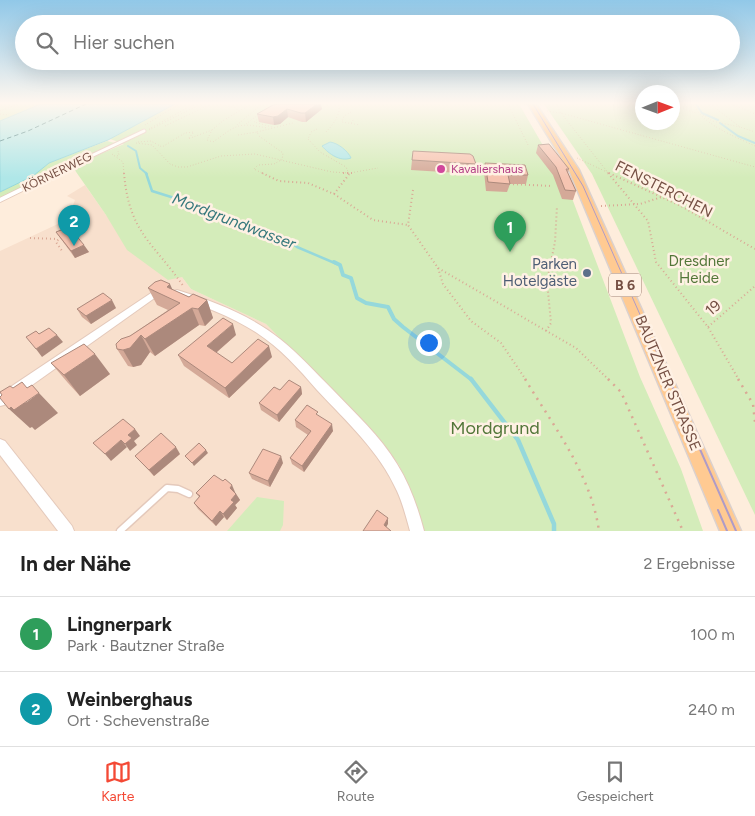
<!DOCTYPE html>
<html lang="de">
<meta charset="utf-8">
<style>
:root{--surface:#fff;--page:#f6f6f6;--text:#222;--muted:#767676;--line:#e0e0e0;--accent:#f44935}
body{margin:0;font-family:Figtree,sans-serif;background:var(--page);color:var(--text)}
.compass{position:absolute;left:635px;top:85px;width:45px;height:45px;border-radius:50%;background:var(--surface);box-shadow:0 5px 20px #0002;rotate:89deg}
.you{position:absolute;left:428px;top:342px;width:18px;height:18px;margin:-12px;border:4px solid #fff;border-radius:50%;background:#1a73e8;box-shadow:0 0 0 8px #1a73e833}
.badge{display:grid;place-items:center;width:32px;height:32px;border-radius:50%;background:var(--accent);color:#fff;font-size:16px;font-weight:700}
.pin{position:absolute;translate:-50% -41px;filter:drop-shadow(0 1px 2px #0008)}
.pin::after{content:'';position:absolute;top:26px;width:18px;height:15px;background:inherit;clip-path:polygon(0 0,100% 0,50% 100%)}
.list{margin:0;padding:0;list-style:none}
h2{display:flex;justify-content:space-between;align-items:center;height:65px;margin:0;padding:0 20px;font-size:21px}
h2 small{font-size:16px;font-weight:400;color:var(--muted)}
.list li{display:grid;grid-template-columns:32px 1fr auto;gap:15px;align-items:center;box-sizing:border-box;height:75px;padding:0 20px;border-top:1px solid var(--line)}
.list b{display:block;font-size:19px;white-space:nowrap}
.list p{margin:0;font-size:16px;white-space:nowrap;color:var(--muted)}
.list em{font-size:16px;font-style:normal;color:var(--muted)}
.icon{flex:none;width:28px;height:28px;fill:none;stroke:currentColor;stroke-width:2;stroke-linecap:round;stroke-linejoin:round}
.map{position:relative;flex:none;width:755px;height:531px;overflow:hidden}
.search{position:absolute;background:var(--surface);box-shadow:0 5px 20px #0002;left:15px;right:15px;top:15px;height:55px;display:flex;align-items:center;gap:12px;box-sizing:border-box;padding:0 18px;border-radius:28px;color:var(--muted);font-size:19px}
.sheet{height:215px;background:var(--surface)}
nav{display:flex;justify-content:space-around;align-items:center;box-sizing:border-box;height:70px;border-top:1px solid var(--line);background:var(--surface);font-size:14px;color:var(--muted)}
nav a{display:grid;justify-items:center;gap:2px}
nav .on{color:var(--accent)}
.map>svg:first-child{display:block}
.residential{fill:#f8e0cd}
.green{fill:#d4ecba}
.water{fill:#afe7e8;stroke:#95d8db}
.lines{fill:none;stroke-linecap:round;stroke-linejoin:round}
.stream-far3{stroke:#95d8db;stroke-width:2}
.stream-far2{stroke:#95d8db;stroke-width:2.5}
.stream-far1{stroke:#95d8db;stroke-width:4}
.stream{stroke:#95d8db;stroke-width:4.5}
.ferry{stroke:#36787c;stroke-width:1;stroke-dasharray:4.5 3;stroke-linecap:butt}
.service-far2-casing{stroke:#e4c9bb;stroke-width:5}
.service-far1-casing{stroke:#e4c9bb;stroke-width:5.5}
.service-casing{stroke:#e4c9bb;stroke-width:9}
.minor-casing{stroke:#e4c9bb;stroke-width:2}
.primary-casing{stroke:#dbd1ce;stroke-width:3}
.path-far2{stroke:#daa895;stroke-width:1;stroke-dasharray:0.5 2.5;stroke-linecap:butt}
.path-far1{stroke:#daa895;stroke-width:2;stroke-dasharray:1 3;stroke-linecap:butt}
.path{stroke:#daa895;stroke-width:2.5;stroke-dasharray:2 5.5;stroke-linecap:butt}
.service-far2{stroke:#fff;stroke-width:3}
.service-far1{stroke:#fff;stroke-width:4}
.service{stroke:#fff;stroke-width:6}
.minor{fill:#fff;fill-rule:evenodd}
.primary{fill:#ffca92;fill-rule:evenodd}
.tram-far1{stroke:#ae9bc7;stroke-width:1}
.tram{stroke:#ae9bc7;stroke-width:2}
.wall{fill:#d4a998}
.shaded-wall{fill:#ac897c}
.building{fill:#f6c4b1;stroke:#ac897c}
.hotel-dot{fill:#d1479c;stroke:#fff1e4;stroke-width:2}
.service-dot{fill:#5c6f8a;stroke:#fff1e4;stroke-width:2}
.labels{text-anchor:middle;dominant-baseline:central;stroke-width:5;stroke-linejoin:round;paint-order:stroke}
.far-hotel-label{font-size:12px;fill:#b23c85;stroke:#fff1e4;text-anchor:start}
.far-street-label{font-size:12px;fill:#754f43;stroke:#fff1e4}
.shield{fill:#fff1e4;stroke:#9e8073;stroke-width:1}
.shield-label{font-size:14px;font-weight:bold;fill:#754f43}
.street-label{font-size:15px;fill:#754f43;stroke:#fff1e4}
.park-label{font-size:15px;fill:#527638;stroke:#fff1e4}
.service-label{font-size:15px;fill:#4e5e75;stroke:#fff1e4;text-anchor:end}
.water-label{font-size:16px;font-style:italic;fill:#36787c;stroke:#fff1e4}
.near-park-label{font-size:18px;fill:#527638;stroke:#fff1e4}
</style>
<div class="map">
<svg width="755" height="531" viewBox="0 0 755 531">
<rect width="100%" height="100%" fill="#feeddc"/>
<!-- residential -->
<polygon class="residential" points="85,185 106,215 182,277 191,289 266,324 308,364 379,438 399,465 420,516 423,531 0,531 0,251 60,223 69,216 75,200 67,196"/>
<!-- green -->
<g class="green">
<polygon points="0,104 41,104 0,121"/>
<polygon points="175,104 519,104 545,149 562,172 640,377 681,469 703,531 423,531 420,516 399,465 379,438 266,324 191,289 182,277 168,280 127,250 106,215 72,166 124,144 110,139"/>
<polygon points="544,104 642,104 642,122 672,122 673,104 755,104 755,515 592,174"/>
<polygon points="107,141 115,143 0,199 0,192 33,176 49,163"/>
<polygon points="257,497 284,501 283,525 280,531 227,531"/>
</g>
<!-- water -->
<g class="water">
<polygon points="41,104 175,104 108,140 49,163 33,176 0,192 0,121"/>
<path d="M330,142C338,143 348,151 351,158C340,162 329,154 322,146Z"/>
</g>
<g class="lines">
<!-- stream-far3 -->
<g class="stream-far3">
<polyline points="696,104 702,113 718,120"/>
<polyline points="720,123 738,136 755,143"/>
<polyline points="128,146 136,151 140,168 147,174"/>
</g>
<!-- stream-far2 -->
<polyline class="stream-far2" points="146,173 152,191 184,201 196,210 218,218 256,227 261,233 283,237 297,247 337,264"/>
<!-- stream-far1 -->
<polyline class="stream-far1" points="334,262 340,265 343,275 351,278 357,298 366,303 388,307 394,319 403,327 472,380"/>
<!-- stream -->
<polyline class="stream" points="471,379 518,440 554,524 554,531"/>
<!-- ferry -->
<polyline class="ferry" points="0,141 28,131 86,104"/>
<defs>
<polyline id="service-far2" points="53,174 144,131"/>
<polyline id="service-far1" points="0,200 55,173"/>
<polyline id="service" points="120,531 167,488 178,489 189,494"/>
<g id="minor">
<polygon points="160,287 163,288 165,290 163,292 4,405 0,406 0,394"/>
<path d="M177,290C213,301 250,315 280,339C299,354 315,372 332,389C355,413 380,436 397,464C410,485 418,508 424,531H410C406,517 403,504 397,491C379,451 347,422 317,390C299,369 280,348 257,333C231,316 202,306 174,295L172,293L174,291Z"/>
<polygon points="0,439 5,441 72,526 74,531 58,531 0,455"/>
</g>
<polygon id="primary" points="528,104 536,104 579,170 741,531 720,531 569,170"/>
</defs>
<!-- service-far2 casing -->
<use href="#service-far2" class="service-far2-casing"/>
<!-- service-far1 casing -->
<use href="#service-far1" class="service-far1-casing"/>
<!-- service casing -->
<use href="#service" class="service-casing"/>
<!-- minor casing -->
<use href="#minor" class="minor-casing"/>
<!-- primary casing -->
<use href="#primary" class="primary-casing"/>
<!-- path-far2 -->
<g class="path-far2">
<polyline points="217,104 236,108 238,111"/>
<polyline points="508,104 529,147"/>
<polyline points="556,104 561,113 755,167"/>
<path d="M694,104C699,123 738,138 755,146"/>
<polyline points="710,104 740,127 755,132"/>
<polyline points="731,104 755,114"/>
<polyline points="672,105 696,113"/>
<polyline points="0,111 18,104"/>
<polyline points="547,111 561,113 609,174"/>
<polyline points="351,112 344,116 342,122 360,125"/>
<polyline points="0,114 9,115"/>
<polyline points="703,115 712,121 740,127"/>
<polyline points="259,118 254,122 272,127"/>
<polyline points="351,123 353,121 352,118"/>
<polyline points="246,124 258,115"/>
<polyline points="145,125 179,104"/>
<polyline points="237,125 262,104"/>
<polyline points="165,126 211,104"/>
<polyline points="149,129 194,104"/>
<polyline points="317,129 311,132 308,139 320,152 346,167 349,174"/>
<polyline points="149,130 201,104"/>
<polyline points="212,130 224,120 251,104"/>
<polyline points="257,132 293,123"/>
<path d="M326,132C333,125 341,114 339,104"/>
<polyline points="238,135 257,132 259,136 283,153 282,160"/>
<path d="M138,142L151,141L162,147L185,133L194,132L188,139L212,130L207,140L213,142C237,125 237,122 267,128"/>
<polyline points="136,143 152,145 170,164 178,167 187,167 221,156 255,154 332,172 350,173 378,168"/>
<polyline points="112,154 123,162 124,174"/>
<polyline points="117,156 119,155 118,151"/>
<polyline points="577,158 611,174"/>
<polyline points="264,174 254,169 258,165 274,164 281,160"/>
</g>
<!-- path-far1 -->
<g class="path-far1">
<path d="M124,173C129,233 153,242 184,287"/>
<polyline points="262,173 279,181 308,183 334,194 373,220 408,225"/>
<polyline points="343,173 352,173"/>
<polyline points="608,173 648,221 656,262 708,327 739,380"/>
<polyline points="609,173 681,206 755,249"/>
<polyline points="509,184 552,186"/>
<polyline points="413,190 408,225 438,268 576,348 609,380"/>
<polyline points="334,194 350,173"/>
<polyline points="601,206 640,204 662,197"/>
<polyline points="681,206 693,196"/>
<polyline points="71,232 80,228"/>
<polyline points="61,237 56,242 62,251"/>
<polyline points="30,238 58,239"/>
<polyline points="438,268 443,284 471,321 501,343 526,380"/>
<polyline points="708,327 755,286"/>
<polyline points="546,331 551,323 547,281 555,242 557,206"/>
</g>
<!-- path -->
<g class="path">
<path d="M525,379C554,427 591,474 599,531"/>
<polyline points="608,379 621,392 683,531"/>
<polyline points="738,379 753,404 755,422"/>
</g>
<!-- service-far2 -->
<use href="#service-far2" class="service-far2"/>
<!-- service-far1 -->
<use href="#service-far1" class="service-far1"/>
<!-- service -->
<use href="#service" class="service"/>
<!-- minor -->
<use href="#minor" class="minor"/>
<!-- primary -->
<use href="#primary" class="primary"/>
<!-- tram-far1 -->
<polyline class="tram-far1" points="533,104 583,186 669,380"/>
<!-- tram -->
<g class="tram">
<polyline points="669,379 736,531"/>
<polyline points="718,510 727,531"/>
</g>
</g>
<!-- wall -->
<g class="wall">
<polygon points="273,105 322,109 306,122 302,122 288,117 280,124 274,125 259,122 257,114"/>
<polygon points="538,145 569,169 568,173 576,191 573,200 562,199 553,175 536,153"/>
<polygon points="412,160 476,164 475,174 411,170"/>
<polygon points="485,163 528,175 526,184 510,184 507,192 486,191 484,172"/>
<polygon points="56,232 89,252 75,258 61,239"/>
<polygon points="148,288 173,290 189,297 207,300 213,318 205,326 199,325 155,356 150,352 141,365 133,367 128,366 117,349 130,336 168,310 157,305"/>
<polygon points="116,308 91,324 82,317 77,309"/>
<polygon points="236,335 216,353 232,363 272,357 229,398 184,366 178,355"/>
<polygon points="51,363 110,374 80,396 68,383"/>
<polygon points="301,387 302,394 279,422 261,410 259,403 280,390"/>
<polygon points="319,416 333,431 304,472 292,464 290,458 308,435 296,427 295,420"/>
<polygon points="180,454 154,476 135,456"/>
<polygon points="283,463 270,487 252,479 249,473"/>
<polygon points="235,492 240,500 235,505 237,508 227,520 224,517 216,526 198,509 194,503 199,497 196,493"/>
</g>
<!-- shaded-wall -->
<g class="shaded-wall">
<polygon points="317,104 321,104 322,109 306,122 305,113"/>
<polygon points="287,109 288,117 280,124 274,125 273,117"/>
<polygon points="84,245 89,252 75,258 71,251"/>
<polygon points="170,284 178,302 167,287"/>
<polygon points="112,300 116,308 91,324 86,316"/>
<polygon points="207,300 213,318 205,326 198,309"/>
<polygon points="192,308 199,325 155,356 145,339"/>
<polygon points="233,324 236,335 211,357 207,346"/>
<polygon points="57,335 63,342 42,357 36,349"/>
<polygon points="141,335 150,352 141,365 133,367 123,350"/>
<polygon points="269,346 272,357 229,398 225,388"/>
<polygon points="95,354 110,374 80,396 64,375"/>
<polygon points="301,387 302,394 279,422 277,415"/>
<polygon points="39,393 58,413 35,430 32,427 30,428 9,409 11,407 27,402"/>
<polygon points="332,424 333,431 304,472 302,466"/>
<polygon points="135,429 140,436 134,441 137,445 130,451 125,444 128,435"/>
<polygon points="121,440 127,447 111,461 105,454"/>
<polygon points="176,447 180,454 154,476 149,470"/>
<polygon points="206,450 208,453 194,466 192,463"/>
<polygon points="281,456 283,463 270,487 268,481"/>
<polygon points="232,485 235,492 233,494 230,488"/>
<polygon points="236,494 240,500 235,505 237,508 227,520 223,514 231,500"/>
<polygon points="220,511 224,517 216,526 212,521"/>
<polygon points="388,518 388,524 384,531 384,525"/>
</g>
<!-- building -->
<g class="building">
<polygon points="279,104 317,104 305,113 301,113 287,109 278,116 273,117 257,114 273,105"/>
<polygon points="549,144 569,169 566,169 576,191 565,190 556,167 538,145"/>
<polygon points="413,151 470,154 473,156 476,164 412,160"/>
<polygon points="485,163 525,165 528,175 508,175 510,184 488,182"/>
<polygon points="69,227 84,245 71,251 56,232"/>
<polygon points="161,280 170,284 167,287 189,297 193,294 207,300 198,309 192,308 145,339 141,335 130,348 123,350 117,349 116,344 121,339 130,336 180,303 148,288 155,282"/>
<polygon points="103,293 112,300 86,316 77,309"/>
<polygon points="223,318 233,324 207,346 232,363 258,339 269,346 225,388 178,355"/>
<polygon points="49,328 57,335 36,349 26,337 36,331 39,334"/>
<polygon points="84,344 95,354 64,375 51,363"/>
<polygon points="289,380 301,387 277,415 259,403 274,387 280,390"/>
<polygon points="22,382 27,388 32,385 39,393 14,410 11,407 9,409 0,398 0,397 2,395 0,392 10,386 13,388"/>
<polygon points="307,405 318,412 316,414 332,424 302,466 290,458 311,431 295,420"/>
<polygon points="123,419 135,429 128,435 132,438 125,444 121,440 105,454 93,443"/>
<polygon points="161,433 176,447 149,470 135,456"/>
<polygon points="199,443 206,450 192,463 185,456"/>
<polygon points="263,449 281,456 268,481 249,473"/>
<polygon points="214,475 223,481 225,479 232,485 230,488 236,494 231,500 234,502 223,514 220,511 212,521 194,503 200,496 196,493"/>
<polygon points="377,510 388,518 384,525 391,531 363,531"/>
</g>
<!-- sky -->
<linearGradient id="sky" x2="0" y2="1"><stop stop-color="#91c8e8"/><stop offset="0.58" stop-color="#fff7ef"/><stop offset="1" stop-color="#fff7ef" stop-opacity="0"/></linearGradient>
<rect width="755" height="178" fill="url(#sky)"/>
<!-- markers -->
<circle class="hotel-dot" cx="441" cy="169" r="5"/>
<circle class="service-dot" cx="587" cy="273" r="5"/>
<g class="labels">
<!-- far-hotel labels -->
<g class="far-hotel-label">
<text x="451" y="169">Kavaliershaus</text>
</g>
<!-- far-street labels -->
<g class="far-street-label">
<text transform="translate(57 172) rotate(-26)">KÖRNERWEG</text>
</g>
<!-- shield labels -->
<rect class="shield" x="609" y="273.5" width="32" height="23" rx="4"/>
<g class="shield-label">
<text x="625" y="285">B 6</text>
</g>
<!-- street labels -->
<g class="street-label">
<text transform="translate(664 189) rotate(27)">FENSTERCHEN</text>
<text transform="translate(713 308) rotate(-41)">19</text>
<text transform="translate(668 383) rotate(67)">BAUTZNER STRASSE</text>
</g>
<!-- park labels -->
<g class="park-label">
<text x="699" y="261">Dresdner<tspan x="699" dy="17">Heide</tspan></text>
</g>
<!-- service labels -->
<g class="service-label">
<text x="577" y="264">Parken<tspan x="577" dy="17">Hotelgäste</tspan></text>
</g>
<!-- water labels -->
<g class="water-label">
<text transform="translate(234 221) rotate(21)">Mordgrundwasser</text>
</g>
<!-- near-park labels -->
<g class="near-park-label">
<text x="495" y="428">Mordgrund</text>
</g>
</g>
</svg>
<svg class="compass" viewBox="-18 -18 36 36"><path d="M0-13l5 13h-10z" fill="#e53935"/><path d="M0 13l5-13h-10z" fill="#767676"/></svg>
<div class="you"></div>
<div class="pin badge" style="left:510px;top:252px;background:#2e9e5b">1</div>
<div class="pin badge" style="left:74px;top:246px;background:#0f9aa8">2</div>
<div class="search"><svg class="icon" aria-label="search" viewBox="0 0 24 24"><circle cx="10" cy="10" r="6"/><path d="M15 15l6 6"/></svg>Hier suchen</div>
</div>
<section class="sheet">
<h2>In der Nähe<small>2 Ergebnisse</small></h2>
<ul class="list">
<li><span class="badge" style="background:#2e9e5b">1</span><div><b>Lingnerpark</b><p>Park · Bautzner Straße</p></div><em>100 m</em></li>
<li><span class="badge" style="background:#0f9aa8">2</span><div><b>Weinberghaus</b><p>Ort · Schevenstraße</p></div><em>240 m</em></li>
</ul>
</section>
<nav>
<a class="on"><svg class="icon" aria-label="map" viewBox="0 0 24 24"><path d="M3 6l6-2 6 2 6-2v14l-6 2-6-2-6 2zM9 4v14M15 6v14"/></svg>Karte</a>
<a><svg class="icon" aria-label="directions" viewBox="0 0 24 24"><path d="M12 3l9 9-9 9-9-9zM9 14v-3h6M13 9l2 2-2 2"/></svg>Route</a>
<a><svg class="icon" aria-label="saved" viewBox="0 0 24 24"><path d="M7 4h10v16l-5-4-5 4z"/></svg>Gespeichert</a>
</nav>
